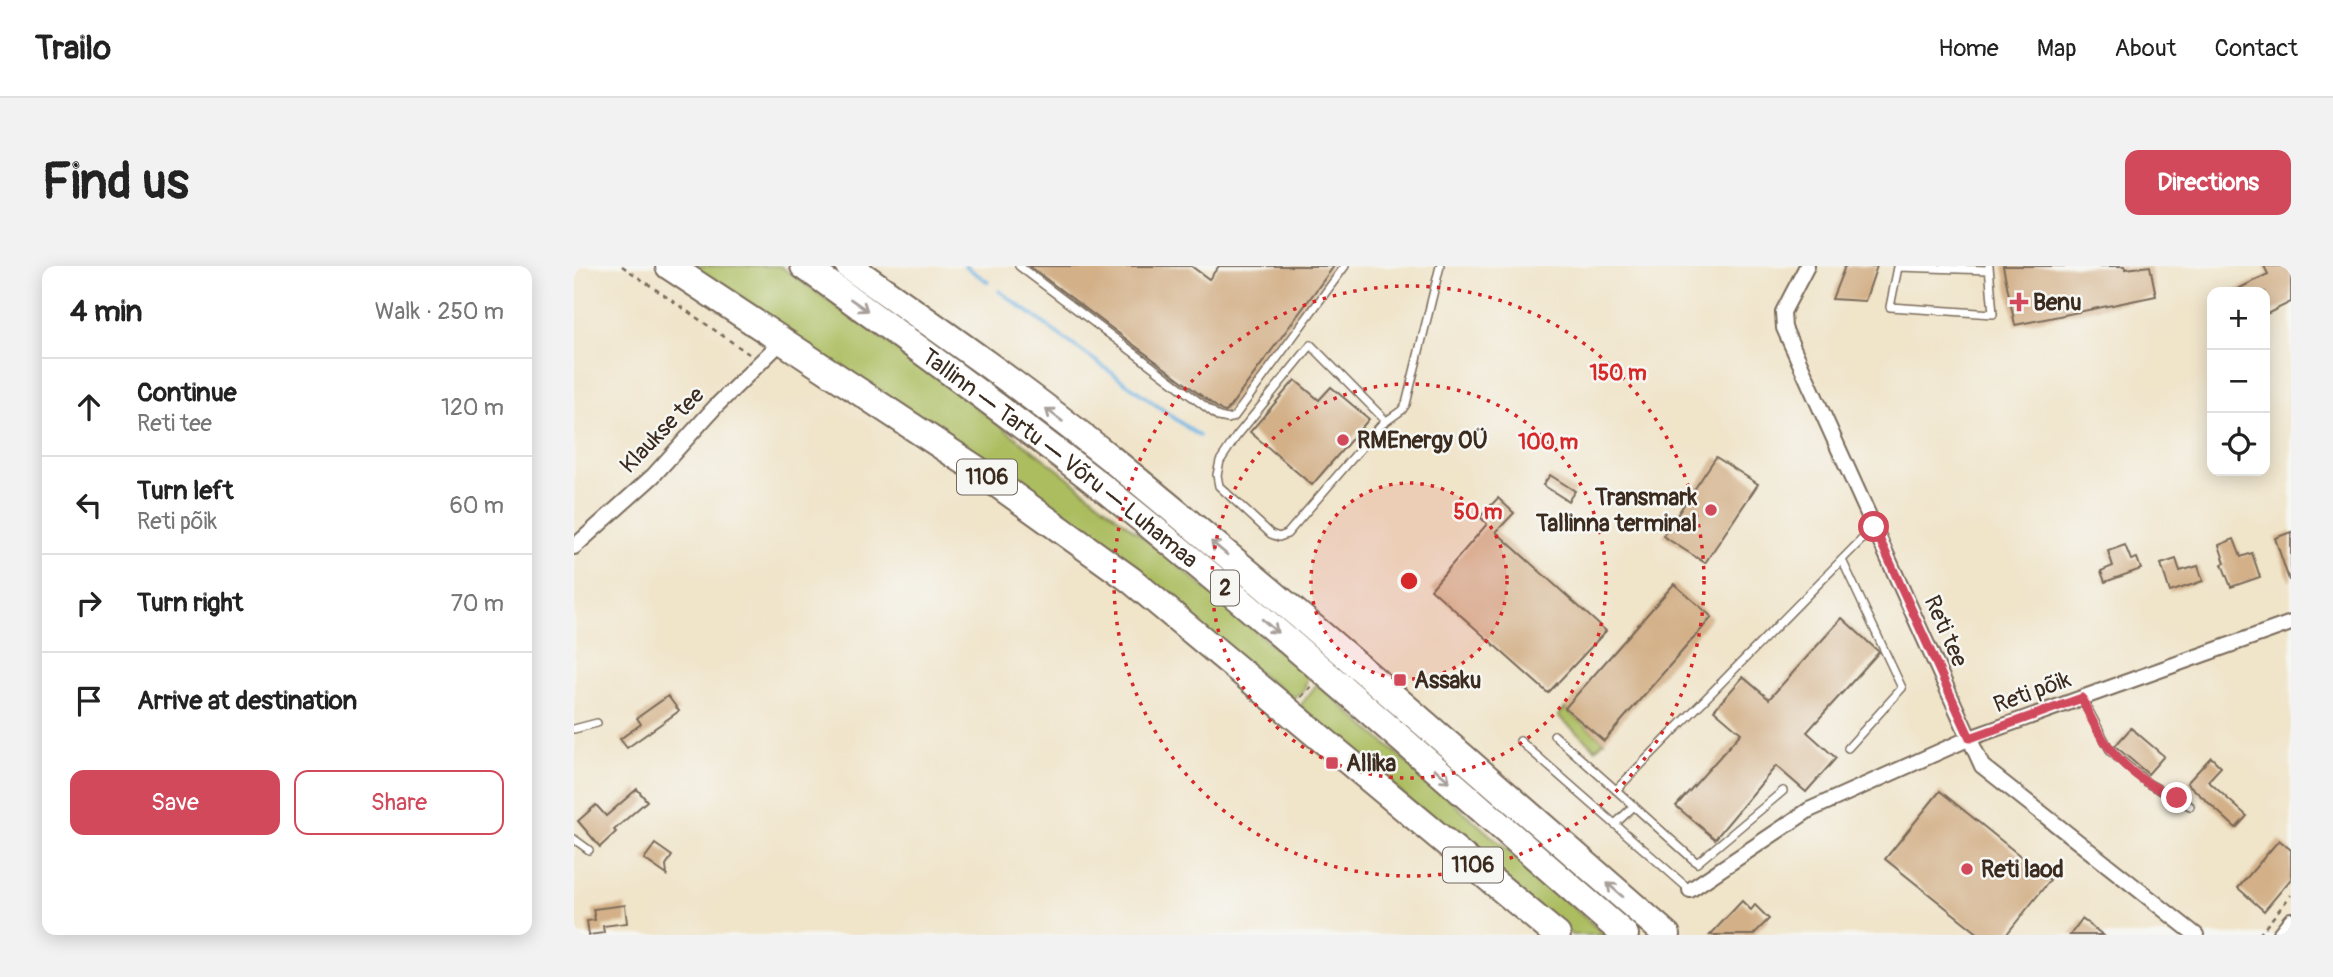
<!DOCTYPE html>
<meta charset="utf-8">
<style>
:root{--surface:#fff;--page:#f2f2f2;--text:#222;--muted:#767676;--line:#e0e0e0;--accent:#d1495b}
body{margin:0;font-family:Pangolin,sans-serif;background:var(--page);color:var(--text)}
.controls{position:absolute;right:21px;top:21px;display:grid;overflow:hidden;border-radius:14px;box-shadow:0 4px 18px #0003}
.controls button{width:63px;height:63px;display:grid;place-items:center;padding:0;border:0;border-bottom:2px solid var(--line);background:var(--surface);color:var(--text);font:35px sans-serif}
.stop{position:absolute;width:21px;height:21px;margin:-16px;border:5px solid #d1495b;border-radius:50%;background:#fff}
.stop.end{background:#d1495b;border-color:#fff;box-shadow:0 2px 7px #0008}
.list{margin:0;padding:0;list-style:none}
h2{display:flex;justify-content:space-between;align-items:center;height:91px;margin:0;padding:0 28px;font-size:30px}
h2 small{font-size:23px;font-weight:400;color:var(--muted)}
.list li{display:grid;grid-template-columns:46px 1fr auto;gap:21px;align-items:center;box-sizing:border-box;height:98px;padding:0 28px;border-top:2px solid var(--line)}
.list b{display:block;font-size:26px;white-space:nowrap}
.list p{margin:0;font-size:23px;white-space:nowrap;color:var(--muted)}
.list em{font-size:23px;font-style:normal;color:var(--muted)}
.actions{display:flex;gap:14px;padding:21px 28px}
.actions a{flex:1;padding:16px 0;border:2px solid var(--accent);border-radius:14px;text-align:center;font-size:24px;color:var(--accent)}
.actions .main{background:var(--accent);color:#fff}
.icon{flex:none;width:38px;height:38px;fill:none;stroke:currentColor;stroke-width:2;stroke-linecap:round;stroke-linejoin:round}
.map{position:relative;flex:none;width:1717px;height:669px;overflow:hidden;border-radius:14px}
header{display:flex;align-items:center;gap:42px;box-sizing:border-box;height:98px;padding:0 35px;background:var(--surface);border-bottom:2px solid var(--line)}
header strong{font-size:33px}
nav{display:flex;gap:38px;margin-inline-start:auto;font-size:24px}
.intro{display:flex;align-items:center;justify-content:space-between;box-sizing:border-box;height:168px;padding:0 42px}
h1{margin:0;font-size:49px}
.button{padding:18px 32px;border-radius:14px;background:var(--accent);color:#fff;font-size:24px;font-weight:700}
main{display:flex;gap:42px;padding:0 42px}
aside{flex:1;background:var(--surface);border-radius:14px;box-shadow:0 4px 18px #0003}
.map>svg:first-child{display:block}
.green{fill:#acbd60;stroke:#74743f;stroke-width:2}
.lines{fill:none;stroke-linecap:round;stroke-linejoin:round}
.stream{stroke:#6ab2e2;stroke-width:3.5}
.building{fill:#d3b088}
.lane-casing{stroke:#7a6b5a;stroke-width:10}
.street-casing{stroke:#7a6b5a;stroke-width:18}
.highway-casing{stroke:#7a6b5a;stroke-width:30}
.path{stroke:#7a6b5a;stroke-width:2.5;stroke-dasharray:5 5;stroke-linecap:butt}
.lane{stroke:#fff;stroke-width:7}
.street{stroke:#fff;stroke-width:14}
.highway{stroke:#fff;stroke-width:26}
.oneway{stroke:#a79f9a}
.route{stroke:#d1495b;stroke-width:9}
.ring{fill:none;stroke:#d62828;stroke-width:3.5;stroke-dasharray:3.5 7}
.poi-dot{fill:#d1495b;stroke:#f6f6f2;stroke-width:2.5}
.labels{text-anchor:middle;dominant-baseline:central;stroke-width:5;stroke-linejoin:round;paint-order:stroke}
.shield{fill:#f6f6f2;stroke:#73675e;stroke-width:2}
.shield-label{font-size:21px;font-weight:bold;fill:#3b2a1e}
.poi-label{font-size:23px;font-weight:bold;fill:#3b2a1e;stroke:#f6f6f2;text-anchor:start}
.street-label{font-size:23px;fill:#3b2a1e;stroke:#f6f6f2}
.centre{fill:#d62828;stroke:#f6f6f2;stroke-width:3.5}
.ring-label{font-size:21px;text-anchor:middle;font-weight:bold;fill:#d62828;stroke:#f6f6f2;stroke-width:5;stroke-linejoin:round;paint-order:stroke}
</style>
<header>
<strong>Trailo</strong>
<nav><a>Home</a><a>Map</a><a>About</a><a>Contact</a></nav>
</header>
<div class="intro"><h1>Find us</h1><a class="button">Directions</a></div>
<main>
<aside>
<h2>4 min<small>Walk · 250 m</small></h2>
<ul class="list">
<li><svg class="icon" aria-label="ahead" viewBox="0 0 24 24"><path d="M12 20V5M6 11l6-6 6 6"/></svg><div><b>Continue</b><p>Reti tee</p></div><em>120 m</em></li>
<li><svg class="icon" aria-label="left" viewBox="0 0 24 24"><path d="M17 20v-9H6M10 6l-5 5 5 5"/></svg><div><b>Turn left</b><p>Reti põik</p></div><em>60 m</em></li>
<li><svg class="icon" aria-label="right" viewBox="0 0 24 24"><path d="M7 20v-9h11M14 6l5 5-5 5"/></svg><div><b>Turn right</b></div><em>70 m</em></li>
<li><svg class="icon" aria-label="arrive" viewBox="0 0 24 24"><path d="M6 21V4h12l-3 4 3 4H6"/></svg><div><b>Arrive at destination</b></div></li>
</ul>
<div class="actions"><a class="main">Save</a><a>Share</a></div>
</aside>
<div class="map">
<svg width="1717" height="669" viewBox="0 0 1717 669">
<rect width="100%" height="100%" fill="#f6f6f2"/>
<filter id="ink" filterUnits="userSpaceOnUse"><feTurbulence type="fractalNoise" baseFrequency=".0143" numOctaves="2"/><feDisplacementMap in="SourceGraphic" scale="14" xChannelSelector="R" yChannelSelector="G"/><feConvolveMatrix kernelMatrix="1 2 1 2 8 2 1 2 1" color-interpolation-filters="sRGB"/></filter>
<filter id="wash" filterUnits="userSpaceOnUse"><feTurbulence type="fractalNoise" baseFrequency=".00686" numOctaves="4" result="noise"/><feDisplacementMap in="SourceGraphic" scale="28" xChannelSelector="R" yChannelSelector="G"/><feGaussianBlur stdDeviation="1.57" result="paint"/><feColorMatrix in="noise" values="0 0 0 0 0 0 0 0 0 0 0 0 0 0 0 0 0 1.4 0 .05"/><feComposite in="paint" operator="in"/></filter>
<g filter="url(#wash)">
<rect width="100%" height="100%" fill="#f0e4c9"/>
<!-- green -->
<g class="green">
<polygon points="114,0 206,0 373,119 490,208 601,297 734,410 730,424 719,432"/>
<polygon points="743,418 1031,669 998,669 927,612 726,440"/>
<polygon points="991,442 1030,475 1022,483 984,450"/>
</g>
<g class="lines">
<!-- stream -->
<g class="stream">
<polyline points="391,0 414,16"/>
<polyline points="425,25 625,170"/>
</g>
</g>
<g id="blocks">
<!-- building -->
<g class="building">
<polygon points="455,0 617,0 635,13 645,0 760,0 652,146 648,145"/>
<polygon points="1271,0 1303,0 1291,35 1258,33"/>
<polygon points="1429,0 1551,0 1551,3 1576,0 1582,30 1441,59"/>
<polygon points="1690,0 1717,0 1717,36 1691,49 1691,26 1658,26 1694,8"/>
<polygon points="721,114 745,134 757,121 795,153 738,219 676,166"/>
<polygon points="1142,191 1184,218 1131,297 1089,270"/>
<polygon points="976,209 1001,225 994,235 969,219"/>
<polygon points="924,232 940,247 922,266 1032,365 974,427 857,323 913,258 906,251"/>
<polygon points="1717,266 1717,314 1715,314 1701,272"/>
<polygon points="1660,273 1667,291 1678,287 1686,311 1657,321 1648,298 1651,297 1645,279"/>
<polygon points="1551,279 1557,294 1563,292 1567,303 1531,316 1527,305 1539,300 1534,285"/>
<polygon points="1602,293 1606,305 1624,300 1629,315 1596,326 1587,298"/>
<polygon points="1100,318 1138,351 1030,475 991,442"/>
<polygon points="1268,352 1305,386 1233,466 1262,492 1232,526 1202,500 1141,573 1102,540 1167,467 1140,444 1169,411 1195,433"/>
<polygon points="94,430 105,445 53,482 46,473 67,458 63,452"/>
<polygon points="1557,462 1590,490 1574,508 1541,480"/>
<polygon points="1637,491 1647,501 1634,515 1673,550 1662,562 1613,517"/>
<polygon points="63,523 73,535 40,564 42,566 26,581 4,555 22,539 32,550"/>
<polygon points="1366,525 1476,614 1432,669 1406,669 1311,593"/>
<polygon points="1705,574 1717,584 1717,613 1690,645 1664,622"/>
<polygon points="81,578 98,590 92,599 93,609 70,593"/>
<polygon points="1168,635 1177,644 1181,639 1195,653 1179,669 1136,669"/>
<polygon points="51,639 53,657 29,660 30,667 15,669 13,655 21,654 19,643"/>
<polygon points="1508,653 1529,669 1496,669"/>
</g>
</g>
</g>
<g filter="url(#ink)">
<use href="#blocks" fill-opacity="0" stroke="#7a6b5a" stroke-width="2"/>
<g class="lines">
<defs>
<g id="lane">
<polyline points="445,0 645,151 654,153 660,151 771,0"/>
<polyline points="1415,4 1324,1 1316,41 1419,48 1415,0"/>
<polyline points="812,155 737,79 662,171 646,195 643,209 645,220 697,268 705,271 713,268 807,159 828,144 832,138 866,0"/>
<polyline points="1268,294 1328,422 1274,482"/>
<polyline points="1508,432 1537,486 1575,518 1616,540"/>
<polyline points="0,463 23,457"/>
<polyline points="980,469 1042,524"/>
<polyline points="946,475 1116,624"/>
<polyline points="1209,525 1123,597 1042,524 1300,261"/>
<polyline points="1041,558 1060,540"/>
<polyline points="0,573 15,584"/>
</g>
<g id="street">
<polyline points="1233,0 1209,46 1210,62 1408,500 1622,669"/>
<polyline points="0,281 79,210 142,140 207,76"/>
<polyline points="1116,624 1235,544 1396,472 1717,357"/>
<polyline points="1705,669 1717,654"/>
</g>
<g id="highway">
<polyline points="95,0 401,202 557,314 983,669"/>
<path id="s1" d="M230,0C332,73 434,147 533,225C711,367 880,520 1051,669"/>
<path d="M275,0C363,62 452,124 536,192C726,346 909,509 1093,669"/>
</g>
</defs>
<!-- lane casing -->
<use href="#lane" class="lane-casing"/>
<!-- street casing -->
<use href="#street" class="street-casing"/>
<!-- highway casing -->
<use href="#highway" class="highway-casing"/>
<!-- path -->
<g class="path">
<polyline points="48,0 175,88"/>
<polyline points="727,431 737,421"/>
<polyline points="1685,669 1717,629"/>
</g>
<!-- lane -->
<use href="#lane" class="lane"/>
<!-- street -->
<use href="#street" class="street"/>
<!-- highway -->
<use href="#highway" class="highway"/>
</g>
<!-- one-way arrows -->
<defs><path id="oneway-shaft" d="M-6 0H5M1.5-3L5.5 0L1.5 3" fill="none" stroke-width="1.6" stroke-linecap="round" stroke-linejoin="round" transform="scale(1.75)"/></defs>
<g class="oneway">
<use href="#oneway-shaft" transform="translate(285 39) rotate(35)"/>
<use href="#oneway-shaft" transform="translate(480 149) rotate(-143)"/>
<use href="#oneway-shaft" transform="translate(645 282) rotate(-140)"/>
<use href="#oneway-shaft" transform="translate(696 360) rotate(41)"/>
<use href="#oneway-shaft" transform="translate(868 509) rotate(41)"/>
<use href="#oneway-shaft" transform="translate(1041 624) rotate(-139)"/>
</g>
</g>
<g class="lines" filter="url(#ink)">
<!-- route -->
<path class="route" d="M1300,261L1396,472L1508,432C1527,480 1554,512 1603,532"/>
</g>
<!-- distance rings -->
<circle cx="835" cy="315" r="98" fill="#d62828" fill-opacity=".12"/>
<g class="ring">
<circle cx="835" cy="315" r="98"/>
<circle cx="835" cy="315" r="197"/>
<circle cx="835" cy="315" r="295"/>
</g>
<!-- markers -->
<g class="poi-dot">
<path d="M1441.5 25.5h7v7h7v7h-7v7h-7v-7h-7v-7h7z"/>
<circle cx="769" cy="174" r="7"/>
<circle cx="1137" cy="244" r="7"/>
<rect x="819" y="407" width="14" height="14" rx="3.5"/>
<rect x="751" y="490" width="14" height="14" rx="3.5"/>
<circle cx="1393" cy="603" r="7"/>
</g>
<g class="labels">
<!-- shield labels -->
<g class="shield">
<rect x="383" y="193.5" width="60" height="35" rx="5"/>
<rect x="637" y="304.5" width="28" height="35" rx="5"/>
<rect x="869" y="581.5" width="60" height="35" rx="5"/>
</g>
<g class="shield-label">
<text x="413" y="211">1106</text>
<text x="651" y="322">2</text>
<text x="899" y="599">1106</text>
</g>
<!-- poi labels -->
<g class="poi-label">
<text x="1459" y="36">Benu</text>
<text x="783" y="174">RMEnergy OÜ</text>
<text x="1123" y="231" text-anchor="end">Transmark<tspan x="1123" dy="26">Tallinna terminal</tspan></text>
<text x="840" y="414">Assaku</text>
<text x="772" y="497">Allika</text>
<text x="1407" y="603">Reti laod</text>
</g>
<!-- street labels -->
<g class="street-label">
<text transform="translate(88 164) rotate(-46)">Klaukse tee</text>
<text stroke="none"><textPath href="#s1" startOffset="320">Tallinn — Tartu — Võru — Luhamaa</textPath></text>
<text transform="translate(1372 365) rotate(66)">Reti tee</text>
<text transform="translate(1458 426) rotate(-20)">Reti põik</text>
</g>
</g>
<circle cx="835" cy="315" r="10" class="centre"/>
<g class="ring-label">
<text x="1044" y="114">150 m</text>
<text x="974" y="183">100 m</text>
<text x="904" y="253">50 m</text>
</g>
</svg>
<div class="controls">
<button>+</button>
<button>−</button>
<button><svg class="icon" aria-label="locate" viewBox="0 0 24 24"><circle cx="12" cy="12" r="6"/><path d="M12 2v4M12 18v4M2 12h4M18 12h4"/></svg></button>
</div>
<div class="stop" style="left:1300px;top:261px"></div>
<div class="stop end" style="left:1603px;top:532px"></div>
</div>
</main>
